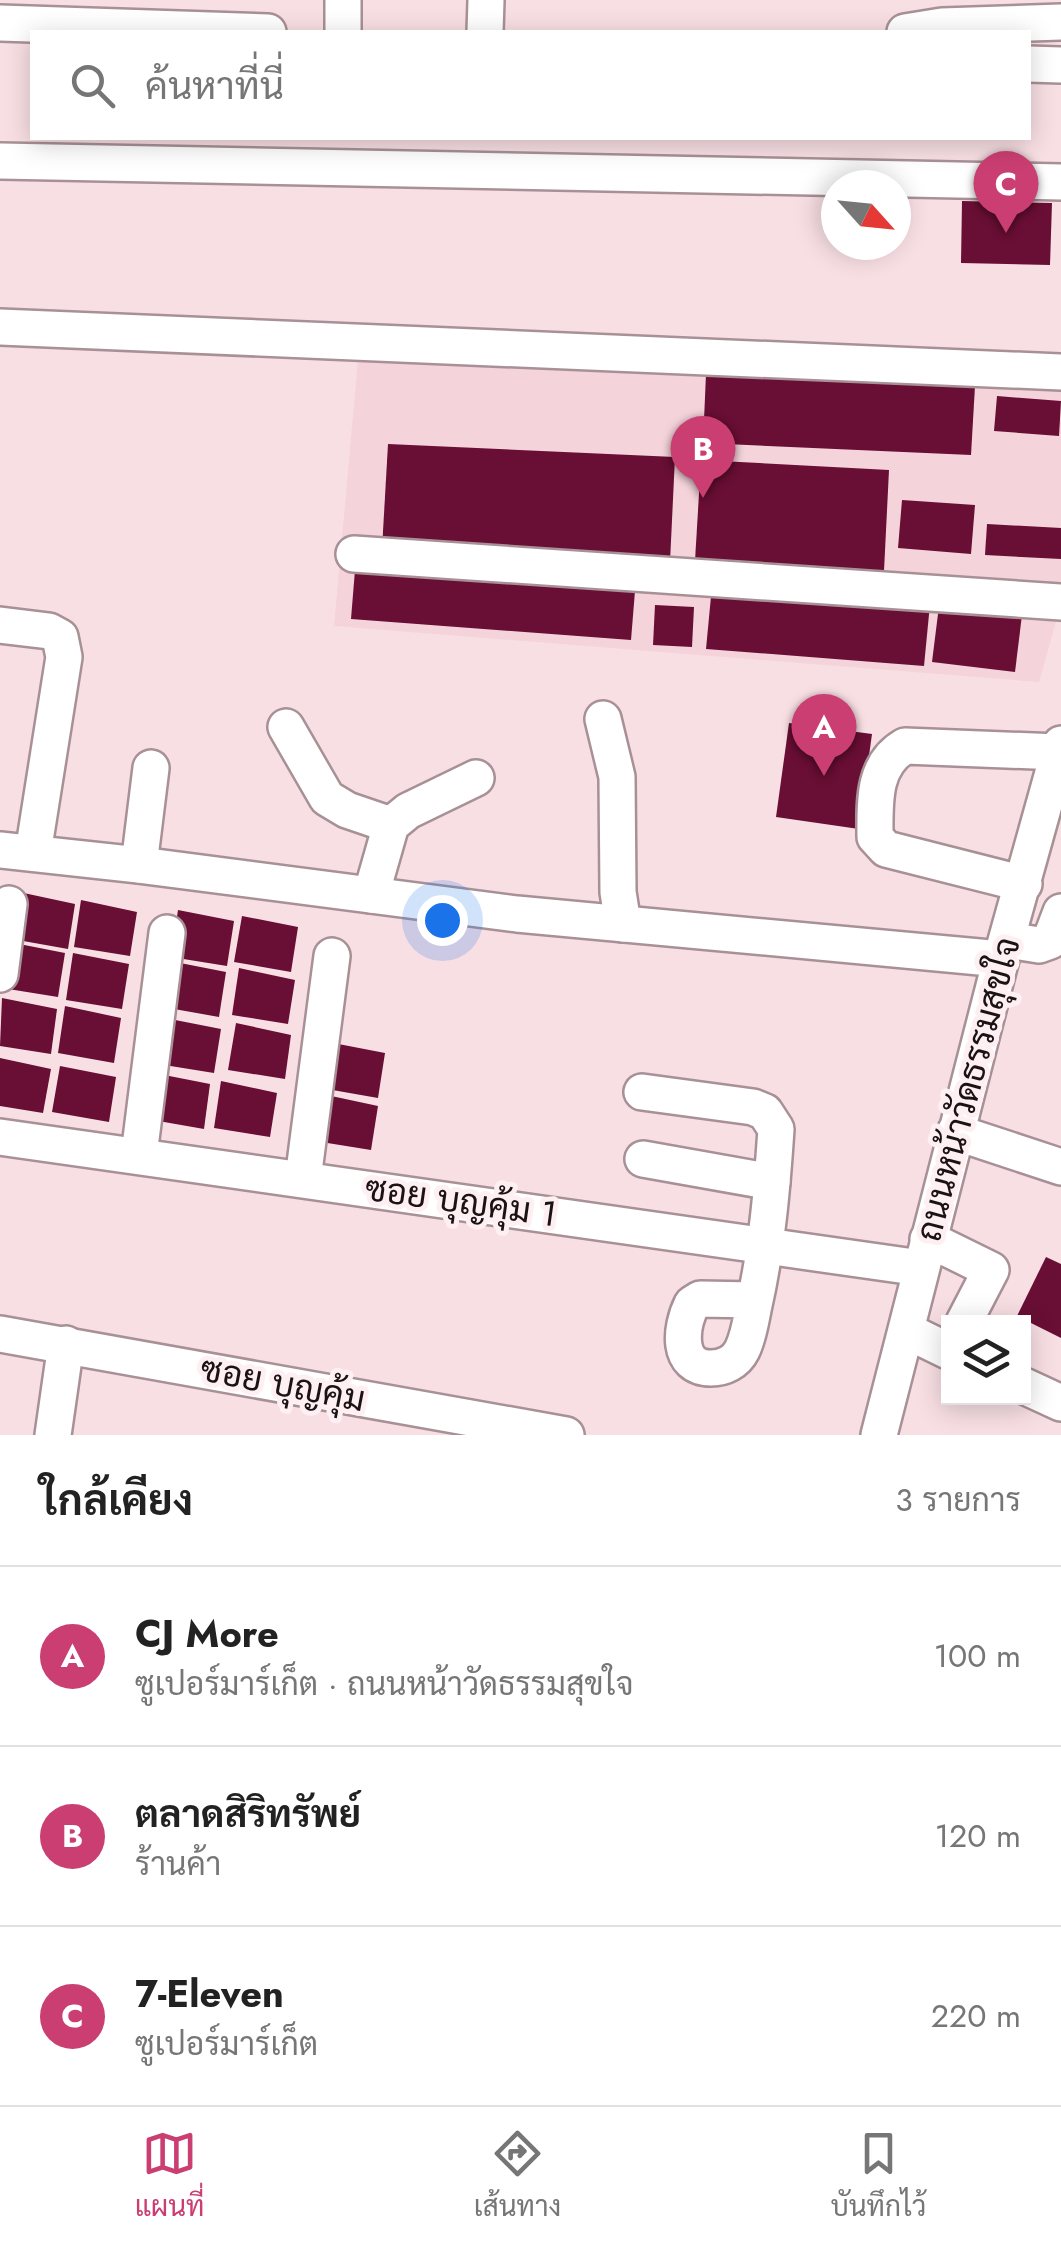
<!DOCTYPE html>
<html lang="th">
<meta charset="utf-8">
<style>
:root{--surface:#fff;--page:#f2f2f2;--text:#222;--muted:#767676;--line:#e0e0e0;--accent:#ca3e71}
body{margin:0;font-family:Jost,Sarabun,sans-serif;background:var(--page);color:var(--text)}
.controls{position:absolute;right:30px;bottom:30px;display:grid;overflow:hidden;border-radius:0px;box-shadow:0 5px 25px #0003}
.controls button{width:90px;height:90px;display:grid;place-items:center;padding:0;border:0;border-bottom:2px solid var(--line);background:var(--surface);color:var(--text);font:50px sans-serif}
.compass{position:absolute;left:821px;top:170px;width:90px;height:90px;border-radius:50%;background:var(--surface);box-shadow:0 5px 25px #0003;rotate:117deg}
.you{position:absolute;left:442px;top:920px;width:35px;height:35px;margin:-25px;border:8px solid #fff;border-radius:50%;background:#1a73e8;box-shadow:0 0 0 15px #1a73e833}
.badge{display:grid;place-items:center;width:65px;height:65px;border-radius:50%;background:var(--accent);color:#fff;font-size:32px;font-weight:700}
.pin{position:absolute;translate:-50% -82px;filter:drop-shadow(0 2px 5px #0008)}
.pin::after{content:'';position:absolute;top:52px;width:35px;height:30px;background:inherit;clip-path:polygon(0 0,100% 0,50% 100%)}
.list{margin:0;padding:0;list-style:none}
h2{display:flex;justify-content:space-between;align-items:center;height:130px;margin:0;padding:0 40px;font-size:42px}
h2 small{font-size:32px;font-weight:400;color:var(--muted)}
.list li{display:grid;grid-template-columns:65px 1fr auto;gap:30px;align-items:center;box-sizing:border-box;height:180px;padding:0 40px;border-top:2px solid var(--line)}
.list b{display:block;font-size:38px;white-space:nowrap}
.list p{margin:0;font-size:32px;white-space:nowrap;color:var(--muted)}
.list em{font-size:32px;font-style:normal;color:var(--muted)}
.icon{flex:none;width:55px;height:55px;fill:none;stroke:currentColor;stroke-width:2;stroke-linecap:round;stroke-linejoin:round}
.map{position:relative;flex:none;width:1061px;height:1435px;overflow:hidden}
.search{position:absolute;background:var(--surface);box-shadow:0 5px 25px #0003;left:30px;right:30px;top:30px;height:110px;display:flex;align-items:center;gap:25px;box-sizing:border-box;padding:0 35px;border-radius:0px;color:var(--muted);font-size:38px}
.sheet{height:670px;background:var(--surface)}
nav{display:flex;justify-content:space-around;align-items:center;box-sizing:border-box;height:140px;border-top:2px solid var(--line);background:var(--surface);font-size:28px;color:var(--muted)}
nav a{display:grid;justify-items:center;gap:5px}
nav .on{color:var(--accent)}
.map>svg:first-child{display:block}
.built{fill:#f5d3db}
.building{fill:#690e34}
.lines{fill:none;stroke-linecap:round;stroke-linejoin:round}
.minor-casing{stroke:#a89196;stroke-width:40}
.minor{stroke:#fff;stroke-width:35}
.labels{text-anchor:middle;dominant-baseline:central;stroke-width:10;stroke-linejoin:round;paint-order:stroke}
.street-label{font-size:35px;fill:#1a1214;stroke:#feeff2}
</style>
<div class="map">
<svg width="1061" height="1435" viewBox="0 0 1061 1435">
<rect width="100%" height="100%" fill="#f8dfe4"/>
<!-- built -->
<polygon class="built" points="358,360 1061,391 1061,604 1039,682 334,626"/>
<!-- building -->
<g class="building">
<polygon points="962,201 1052,203 1050,265 961,263"/>
<polygon points="706,374 975,386 971,455 703,443"/>
<polygon points="997,396 1061,401 1059,436 994,431"/>
<polygon points="388,444 675,457 670,562 382,549"/>
<polygon points="701,460 889,470 884,571 695,561"/>
<polygon points="902,500 975,505 971,554 898,548"/>
<polygon points="987,524 1061,528 1061,559 985,555"/>
<polygon points="355,570 635,591 631,640 351,619"/>
<polygon points="712,586 930,604 924,666 706,649"/>
<polygon points="655,605 694,607 692,647 653,645"/>
<polygon points="939,606 1022,615 1015,672 932,662"/>
<polygon points="789,723 872,734 859,829 776,817"/>
<polygon points="19,892 75,904 68,949 12,939"/>
<polygon points="81,900 137,912 130,956 74,947"/>
<polygon points="178,910 234,921 227,966 171,957"/>
<polygon points="242,916 298,927 291,972 234,962"/>
<polygon points="9,942 65,953 58,997 2,988"/>
<polygon points="73,953 129,964 122,1009 66,1000"/>
<polygon points="170,961 226,972 219,1017 163,1007"/>
<polygon points="239,968 295,980 288,1024 232,1015"/>
<polygon points="2,998 57,1009 51,1054 0,1046"/>
<polygon points="65,1006 121,1018 114,1063 58,1053"/>
<polygon points="165,1018 221,1029 214,1073 158,1064"/>
<polygon points="236,1023 291,1035 285,1079 228,1070"/>
<polygon points="328,1042 385,1053 378,1098 321,1088"/>
<polygon points="0,1058 51,1069 43,1113 0,1106"/>
<polygon points="60,1066 116,1077 109,1122 52,1112"/>
<polygon points="154,1073 210,1084 204,1129 147,1119"/>
<polygon points="221,1081 277,1093 270,1137 214,1128"/>
<polygon points="322,1094 378,1106 371,1150 315,1141"/>
<polygon points="1046,1257 1061,1264 1061,1338 1017,1316"/>
</g>
<g class="lines">
<defs>
<g id="minor">
<polyline points="0,23 268,32"/>
<polyline points="343,32 343,0"/>
<polyline points="485,32 486,0"/>
<polyline points="905,32 942,26 1061,22"/>
<polyline points="1028,64 1061,65"/>
<polyline points="0,161 1061,182"/>
<polyline points="0,327 1061,372"/>
<polyline points="354,554 1061,602"/>
<polyline points="0,625 49,631 60,637 64,657 33,853"/>
<polyline points="603,719 617,777 618,892 623,924"/>
<polyline points="286,727 327,798 347,810 391,825"/>
<polyline points="0,850 139,865 517,914 1001,959"/>
<polyline points="139,865 151,768"/>
<path d="M1024,884L886,849L875,837C875,804 872,765 905,746L1059,752"/>
<polyline points="371,895 391,825 408,811 476,778"/>
<polyline points="1007,940 1039,945 1050,941 1061,912"/>
<polyline points="0,974 9,904"/>
<path d="M642,1092L753,1107L765,1112L776,1129C772,1189 767,1247 754,1305C751,1319 749,1336 742,1350C736,1362 724,1368 711,1368C676,1368 680,1328 692,1304L700,1299L755,1300"/>
<polyline points="955,1132 1061,1167"/>
<polyline points="0,1137 921,1268"/>
<polyline points="139,1155 167,933"/>
<polyline points="643,1159 772,1182"/>
<polyline points="303,1179 332,956"/>
<polyline points="928,1239 991,1270 964,1322"/>
<polyline points="907,1331 948,1351"/>
<polyline points="0,1334 566,1435"/>
<polyline points="1024,1386 1061,1403"/>
<polyline points="53,1435 66,1344"/>
<polyline points="879,1435 1001,959 1061,744"/>
</g>
</defs>
<!-- minor casing -->
<use href="#minor" class="minor-casing"/>
<!-- minor -->
<use href="#minor" class="minor"/>
</g>
<g class="labels">
<!-- street labels -->
<g class="street-label">
<text transform="translate(968 1089) rotate(-75)">ถนนหน้าวัดธรรมสุขใจ</text>
<text transform="translate(461 1201) rotate(8)">ซอย บุญคุ้ม 1</text>
<text transform="translate(283 1384) rotate(11)">ซอย บุญคุ้ม</text>
</g>
</g>
</svg>
<div class="controls">
<button><svg class="icon" aria-label="layers" viewBox="0 0 24 24"><path d="M12 4l9 5-9 5-9-5zM3 14l9 5 9-5"/></svg></button>
</div>
<svg class="compass" viewBox="-18 -18 36 36"><path d="M0-13l5 13h-10z" fill="#e53935"/><path d="M0 13l5-13h-10z" fill="#767676"/></svg>
<div class="you"></div>
<div class="pin badge" style="left:824px;top:776px">A</div>
<div class="pin badge" style="left:703px;top:498px">B</div>
<div class="pin badge" style="left:1006px;top:233px">C</div>
<div class="search"><svg class="icon" aria-label="search" viewBox="0 0 24 24"><circle cx="10" cy="10" r="6"/><path d="M15 15l6 6"/></svg>ค้นหาที่นี่</div>
</div>
<section class="sheet">
<h2>ใกล้เคียง<small>3 รายการ</small></h2>
<ul class="list">
<li><span class="badge">A</span><div><b>CJ More</b><p>ซูเปอร์มาร์เก็ต · ถนนหน้าวัดธรรมสุขใจ</p></div><em>100 m</em></li>
<li><span class="badge">B</span><div><b>ตลาดสิริทรัพย์</b><p>ร้านค้า</p></div><em>120 m</em></li>
<li><span class="badge">C</span><div><b>7-Eleven</b><p>ซูเปอร์มาร์เก็ต</p></div><em>220 m</em></li>
</ul>
</section>
<nav>
<a class="on"><svg class="icon" aria-label="map" viewBox="0 0 24 24"><path d="M3 6l6-2 6 2 6-2v14l-6 2-6-2-6 2zM9 4v14M15 6v14"/></svg>แผนที่</a>
<a><svg class="icon" aria-label="directions" viewBox="0 0 24 24"><path d="M12 3l9 9-9 9-9-9zM9 14v-3h6M13 9l2 2-2 2"/></svg>เส้นทาง</a>
<a><svg class="icon" aria-label="saved" viewBox="0 0 24 24"><path d="M7 4h10v16l-5-4-5 4z"/></svg>บันทึกไว้</a>
</nav>
